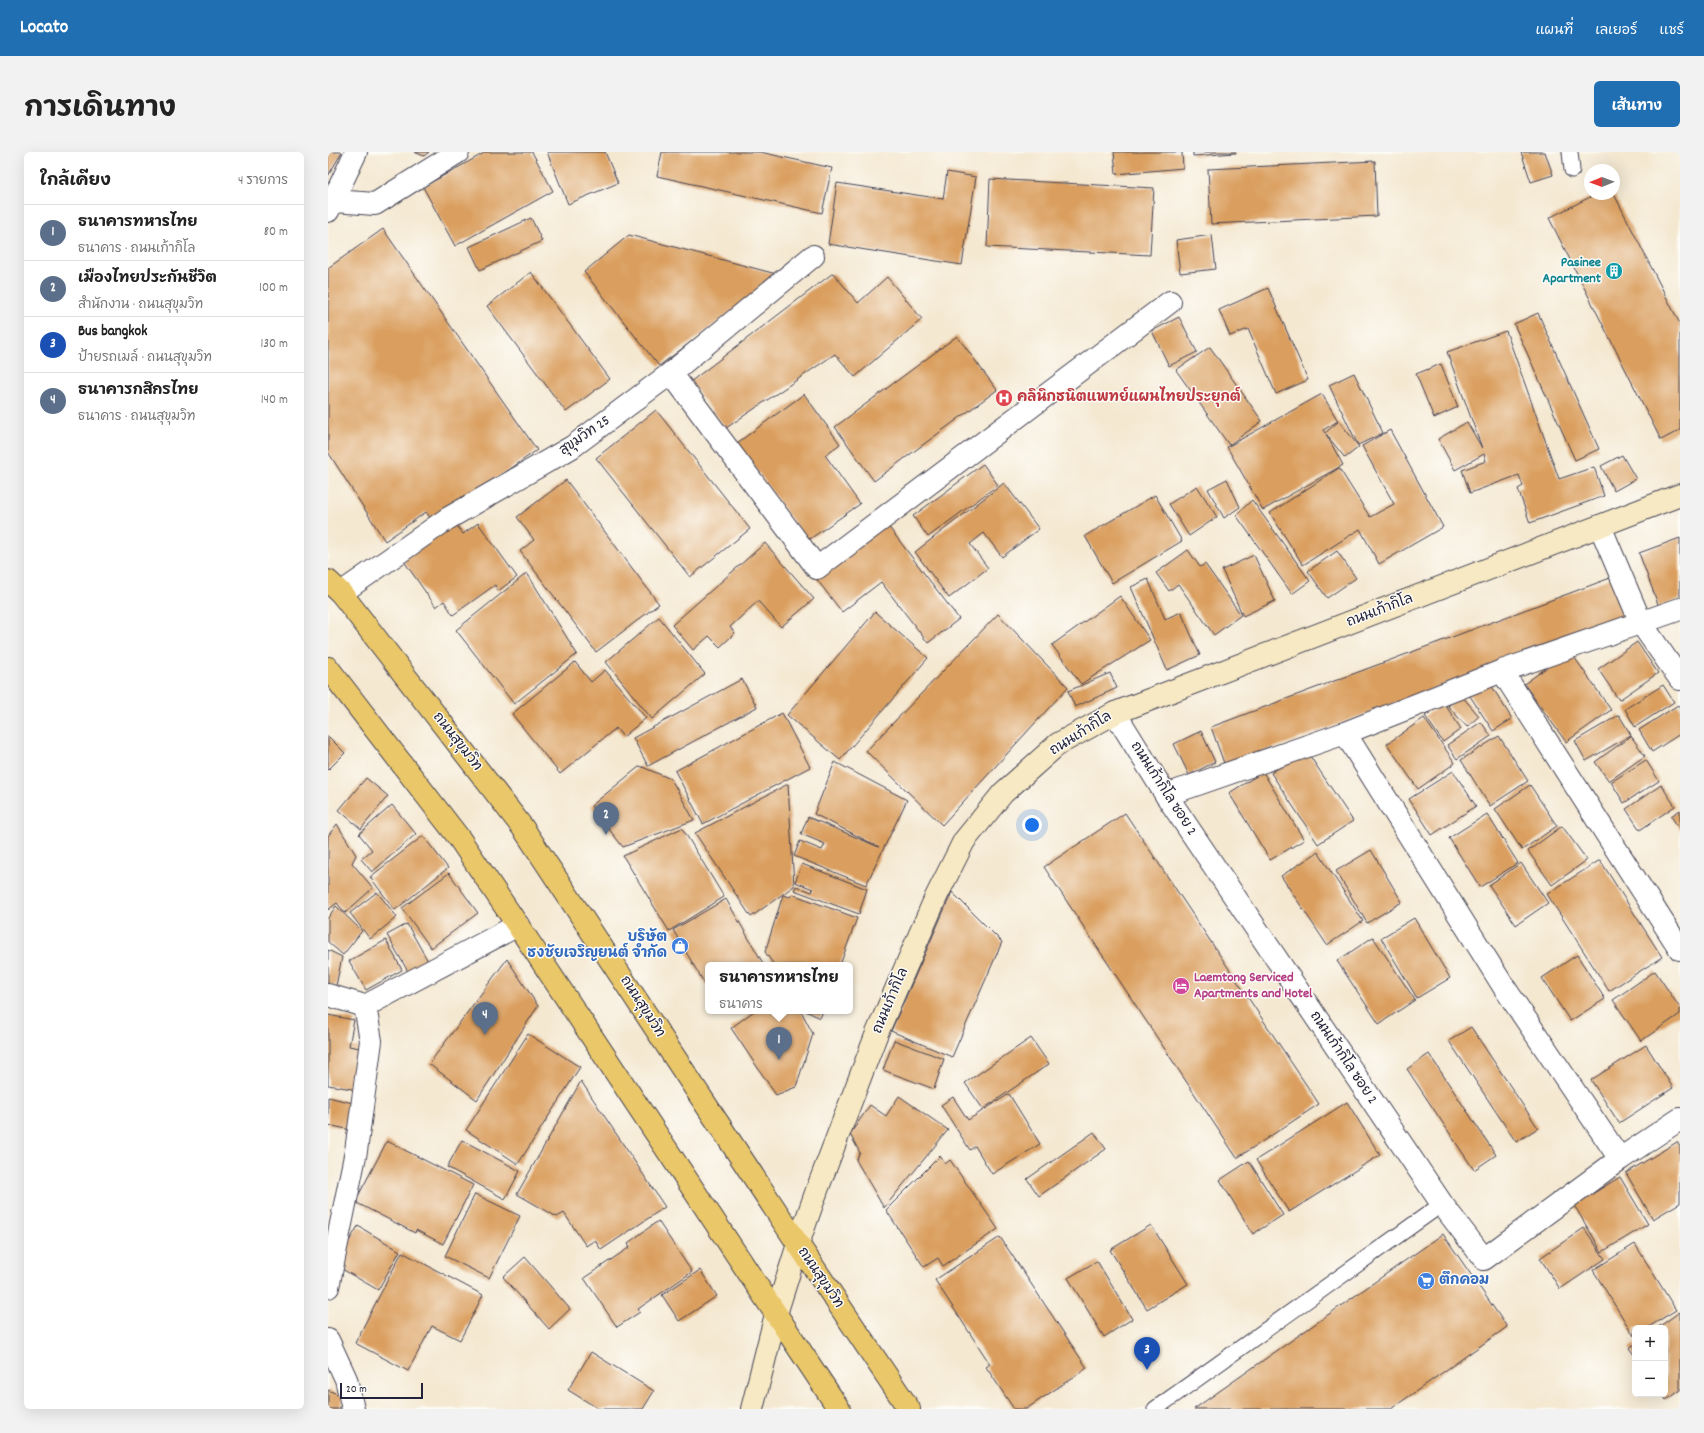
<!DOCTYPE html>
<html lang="th">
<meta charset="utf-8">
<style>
:root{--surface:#fff;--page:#f2f2f2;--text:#222;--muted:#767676;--line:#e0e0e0;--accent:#1f6fb2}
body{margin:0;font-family:Dekko,"Playpen Sans Thai",sans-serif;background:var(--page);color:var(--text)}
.controls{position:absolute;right:12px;bottom:12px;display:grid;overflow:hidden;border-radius:6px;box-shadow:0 4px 16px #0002}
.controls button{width:36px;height:36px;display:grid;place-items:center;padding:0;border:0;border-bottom:1px solid var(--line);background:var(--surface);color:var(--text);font:20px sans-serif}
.compass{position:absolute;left:1256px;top:12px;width:36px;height:36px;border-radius:50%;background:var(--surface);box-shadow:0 4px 16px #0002;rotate:269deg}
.scale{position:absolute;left:12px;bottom:10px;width:83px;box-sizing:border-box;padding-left:4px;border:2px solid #22223b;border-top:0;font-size:11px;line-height:14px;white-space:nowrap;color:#22223b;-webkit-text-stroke:3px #fdfcf7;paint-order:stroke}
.you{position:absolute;left:704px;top:673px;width:14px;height:14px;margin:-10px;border:3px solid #fff;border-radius:50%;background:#1a73e8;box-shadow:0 0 0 6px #1a73e833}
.badge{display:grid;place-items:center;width:26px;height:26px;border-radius:50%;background:var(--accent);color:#fff;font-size:13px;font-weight:700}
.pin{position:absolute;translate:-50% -33px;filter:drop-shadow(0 1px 2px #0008)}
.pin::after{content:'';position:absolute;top:21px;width:14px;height:12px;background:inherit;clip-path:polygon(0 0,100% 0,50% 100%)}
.popup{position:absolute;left:377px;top:810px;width:148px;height:52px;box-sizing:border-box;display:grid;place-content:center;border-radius:6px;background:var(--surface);filter:drop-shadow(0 1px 3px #0005);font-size:13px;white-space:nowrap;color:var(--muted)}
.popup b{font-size:15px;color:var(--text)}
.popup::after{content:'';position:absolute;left:50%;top:100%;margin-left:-8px;border:8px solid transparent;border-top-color:var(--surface)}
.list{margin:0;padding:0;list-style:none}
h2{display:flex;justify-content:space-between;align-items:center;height:52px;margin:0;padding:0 16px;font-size:17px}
h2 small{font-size:13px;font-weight:400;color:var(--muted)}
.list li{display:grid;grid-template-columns:26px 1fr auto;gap:12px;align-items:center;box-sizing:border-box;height:56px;padding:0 16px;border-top:1px solid var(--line)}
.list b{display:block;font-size:15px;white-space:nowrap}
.list p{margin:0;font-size:13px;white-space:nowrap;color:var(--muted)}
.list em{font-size:13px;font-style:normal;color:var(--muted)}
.map{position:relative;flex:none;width:1352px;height:1257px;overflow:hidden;border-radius:6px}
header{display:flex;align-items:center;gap:24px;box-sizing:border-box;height:56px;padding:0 20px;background:var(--accent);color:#fff}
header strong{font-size:19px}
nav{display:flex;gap:22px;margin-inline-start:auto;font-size:14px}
.intro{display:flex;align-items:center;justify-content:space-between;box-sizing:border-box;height:96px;padding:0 24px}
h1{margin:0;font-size:28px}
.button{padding:10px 18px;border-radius:6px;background:var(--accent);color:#fff;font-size:14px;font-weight:700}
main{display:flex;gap:24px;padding:0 24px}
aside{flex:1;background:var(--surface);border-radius:6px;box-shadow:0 4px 16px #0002}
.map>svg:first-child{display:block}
.building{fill:#da9f5e}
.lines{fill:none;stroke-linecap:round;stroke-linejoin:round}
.lane-casing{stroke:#424052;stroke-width:17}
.street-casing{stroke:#424052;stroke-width:24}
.secondary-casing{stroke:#424052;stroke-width:24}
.highway-casing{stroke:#424052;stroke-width:24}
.lane{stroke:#fff;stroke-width:15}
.street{stroke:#fff;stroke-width:22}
.secondary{stroke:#f7e9c3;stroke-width:22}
.highway{stroke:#eac769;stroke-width:22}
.labels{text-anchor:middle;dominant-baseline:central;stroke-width:3;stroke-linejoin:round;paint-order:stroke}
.culture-label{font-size:14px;font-weight:bold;fill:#0d838f;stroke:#fdfcf7;text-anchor:end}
.health-label{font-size:14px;font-weight:bold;fill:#be3a42;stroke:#fdfcf7;text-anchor:start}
.street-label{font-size:14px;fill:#22223b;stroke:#fdfcf7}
.shop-label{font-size:14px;font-weight:bold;fill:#366cbe;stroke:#fdfcf7;text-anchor:end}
.hotel-label{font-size:14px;font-weight:bold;fill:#b23c85;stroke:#fdfcf7;text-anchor:start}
</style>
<header>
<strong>Locato</strong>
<nav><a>แผนที่</a><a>เลเยอร์</a><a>แชร์</a></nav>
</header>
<div class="intro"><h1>การเดินทาง</h1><a class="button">เส้นทาง</a></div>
<main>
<aside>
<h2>ใกล้เคียง<small>4 รายการ</small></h2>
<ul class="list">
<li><span class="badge" style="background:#5c6f8a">1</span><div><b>ธนาคารทหารไทย</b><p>ธนาคาร · ถนนเก้ากิโล</p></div><em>80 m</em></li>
<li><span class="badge" style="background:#5c6f8a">2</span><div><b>เมืองไทยประกันชีวิต</b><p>สำนักงาน · ถนนสุขุมวิท</p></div><em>100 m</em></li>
<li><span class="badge" style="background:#1a4fb4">3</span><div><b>Bus bangkok</b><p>ป้ายรถเมล์ · ถนนสุขุมวิท</p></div><em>130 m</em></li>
<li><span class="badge" style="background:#5c6f8a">4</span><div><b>ธนาคารกสิกรไทย</b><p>ธนาคาร · ถนนสุขุมวิท</p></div><em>140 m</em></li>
</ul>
</aside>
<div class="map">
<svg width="1352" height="1257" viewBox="0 0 1352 1257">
<rect width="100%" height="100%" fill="#fdfcf7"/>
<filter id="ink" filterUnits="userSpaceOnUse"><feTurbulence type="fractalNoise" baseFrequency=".025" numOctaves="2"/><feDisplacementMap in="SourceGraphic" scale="8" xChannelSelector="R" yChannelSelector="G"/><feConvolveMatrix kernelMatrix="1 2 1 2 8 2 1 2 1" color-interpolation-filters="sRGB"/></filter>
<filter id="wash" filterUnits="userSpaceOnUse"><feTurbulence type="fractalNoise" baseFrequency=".012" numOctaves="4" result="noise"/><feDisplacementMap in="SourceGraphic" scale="16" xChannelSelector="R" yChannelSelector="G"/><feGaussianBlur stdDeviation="0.9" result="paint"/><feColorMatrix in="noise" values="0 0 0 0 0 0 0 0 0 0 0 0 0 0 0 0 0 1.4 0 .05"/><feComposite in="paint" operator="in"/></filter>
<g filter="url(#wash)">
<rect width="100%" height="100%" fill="#f4e8d1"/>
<g id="blocks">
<!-- building -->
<g class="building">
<polygon points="0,0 14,0 0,24"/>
<polygon points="86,0 101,0 96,4"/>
<polygon points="158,0 204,0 225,39 127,94 95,35"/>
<polygon points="219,0 277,0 290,31 240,52"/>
<polygon points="334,0 432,0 504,16 494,61 329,24"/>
<polygon points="786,0 854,0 855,16 788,22"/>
<polygon points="865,0 908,0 908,1 865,4"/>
<polygon points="1193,0 1217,0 1225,23 1203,30"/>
<polygon points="1047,9 1049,64 883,72 880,17"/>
<polygon points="619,20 648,25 634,113 500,92 509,31 615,47"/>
<polygon points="662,27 826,36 822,103 659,95"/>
<polygon points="1268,42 1286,42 1352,172 1352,278 1333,288 1221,66"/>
<polygon points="203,66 214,89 152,118 141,95"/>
<polygon points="55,77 209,298 106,371 98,360 57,389 0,300 0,116"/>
<polygon points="301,83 452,123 331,214 256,120"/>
<polygon points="884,83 888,117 852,121 848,88"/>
<polygon points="203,120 282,227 238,260 159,154"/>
<polygon points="505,121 530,151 559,125 594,167 527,225 507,202 398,276 362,230"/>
<polygon points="940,136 980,228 948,242 920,177 902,184 891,158"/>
<polygon points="1210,161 1271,297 1247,308 1186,172"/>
<polygon points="851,165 869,200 841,214 824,179"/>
<polygon points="1178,179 1231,327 1266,315 1276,344 1202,371 1190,337 1195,334 1191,323 1142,341 1134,318 1158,309 1156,302 1127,318 1110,287 1139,270 1154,296 1119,200"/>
<polygon points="629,184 669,238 546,329 507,275"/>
<polygon points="882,195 934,269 901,293 848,218"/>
<polygon points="1113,212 1130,255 1106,266 1088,222"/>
<polygon points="1026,221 1055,281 1030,293 1001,233"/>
<polygon points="476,242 512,292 497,303 532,352 479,389 409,291"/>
<polygon points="994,242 1010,269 995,278 997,281 1011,269 1031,295 1017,306 998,282 1015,313 935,358 899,295"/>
<polygon points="328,258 422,377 362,425 268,306"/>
<polygon points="1062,278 1115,375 1051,412 1032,377 975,413 942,361 1011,316 1042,365 1066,352 1034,294"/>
<polygon points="1294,303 1308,327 1286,339 1273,314"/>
<polygon points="655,312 670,333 600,385 585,364"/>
<polygon points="899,327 912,355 896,366 880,337"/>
<polygon points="238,328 331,452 268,500 192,399 206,388 189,365"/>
<polygon points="676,331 711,377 674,405 656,381 642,392 660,416 621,446 587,400"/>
<polygon points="869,334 889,365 861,384 841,352"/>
<polygon points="827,343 854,389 784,431 757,384"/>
<polygon points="924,348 982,429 964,442 908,363"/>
<polygon points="557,370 631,467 600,491 553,430 514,460 486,424"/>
<polygon points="127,371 135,382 150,371 189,425 170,439 167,433 125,463 116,449 108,455 75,408"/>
<polygon points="1352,386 1352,447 1331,455 1311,401"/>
<polygon points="437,391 486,447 453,475 430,449 402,475 407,481 392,495 381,484 365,498 344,473"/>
<polygon points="860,398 872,415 877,412 913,463 886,483 850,432 841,439 828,421"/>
<polygon points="1009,399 1028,426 999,446 980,419"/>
<polygon points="926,403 947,449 915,464 894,418"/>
<polygon points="199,421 249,502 186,552 128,478"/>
<polygon points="1285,425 1299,465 897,614 883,575"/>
<polygon points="820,427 837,467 853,460 872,503 839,518 803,435"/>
<polygon points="792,444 822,488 753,532 724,493"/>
<polygon points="547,460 600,506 512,608 459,563"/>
<polygon points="670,462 740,535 614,673 538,599"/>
<polygon points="331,465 377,522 324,567 278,510"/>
<polygon points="1309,490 1330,521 1291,548 1270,517"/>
<polygon points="1242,499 1283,558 1238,590 1196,532"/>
<polygon points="247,510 263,530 277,518 318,566 295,585 288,576 232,622 184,562"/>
<polygon points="782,521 789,536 747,555 740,539"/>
<polygon points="414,527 429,555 320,614 305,586"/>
<polygon points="1160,528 1184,567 1165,579 1140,541"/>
<polygon points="1335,533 1346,550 1307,575 1297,557"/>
<polygon points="1133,543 1151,564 1139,575 1120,554"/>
<polygon points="1116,551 1133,577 1115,590 1097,564"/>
<polygon points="1350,553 1352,556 1352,582 1324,600 1311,578"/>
<polygon points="454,561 482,615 375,672 347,619"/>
<polygon points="1291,563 1303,583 1258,609 1247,589"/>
<polygon points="1096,566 1127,611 1090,637 1059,592"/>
<polygon points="1153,570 1163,584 1129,607 1119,593"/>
<polygon points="873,579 887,610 861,623 846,592"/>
<polygon points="0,584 17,601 0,618"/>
<polygon points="1171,584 1200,629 1162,654 1133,608"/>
<polygon points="1303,584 1317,604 1281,629 1267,610"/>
<polygon points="978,598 1025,669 990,692 943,621"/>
<polygon points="1318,608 1331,629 1296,651 1283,630"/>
<polygon points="507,610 579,648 538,733 466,704 472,689 494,698 497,692 473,682 480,665 551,695 486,662"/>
<polygon points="312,614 343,627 366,668 295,695 263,654"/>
<polygon points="1125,619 1148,654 1104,683 1081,647"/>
<polygon points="935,620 976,688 942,708 901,641"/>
<polygon points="38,626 60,644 33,677 11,658"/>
<polygon points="460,632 466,734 423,765 367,681"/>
<polygon points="1202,633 1229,674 1194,698 1167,657"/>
<polygon points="1333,633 1347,654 1312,678 1298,657"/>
<polygon points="64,653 88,682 44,720 33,707 44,698 31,682"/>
<polygon points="1352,658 1352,678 1343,664"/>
<polygon points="797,661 991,952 909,1006 716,715"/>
<polygon points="1159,662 1190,711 1152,735 1121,686"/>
<polygon points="9,672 28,703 24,711 45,736 17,761 9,751 0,758 0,684"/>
<polygon points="1234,674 1259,708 1224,733 1200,699"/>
<polygon points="354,676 396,745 341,779 295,704"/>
<polygon points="95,684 120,716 67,758 42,725"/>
<polygon points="1043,698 1074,750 1039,771 1008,719"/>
<polygon points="990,700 1035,769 999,793 953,724"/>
<polygon points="1272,708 1334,805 1281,839 1219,742"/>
<polygon points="1193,711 1220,751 1188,773 1161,733"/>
<polygon points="474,712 539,737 531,762 466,738 468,734 484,740 485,737 467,730"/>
<polygon points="121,721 150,761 103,796 74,756"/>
<polygon points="49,740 69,765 42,787 22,761"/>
<polygon points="624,740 674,790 624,905 563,879"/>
<polygon points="464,742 529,766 512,813 446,813 437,800 455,743 462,745"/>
<polygon points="398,747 436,813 380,813 380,833 378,834 345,778"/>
<polygon points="8,754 34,779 15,803 0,790 0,766"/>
<polygon points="1086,766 1122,826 1089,846 1053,786"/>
<polygon points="79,772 101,811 82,823 59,783"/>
<polygon points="1045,785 1087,848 1051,872 1009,809"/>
<polygon points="58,788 74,818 38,838 21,809"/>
<polygon points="0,798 14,805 8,834 0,832"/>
<polygon points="1249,803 1277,847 1242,869 1214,826"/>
<polygon points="179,807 210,854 149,948 101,912"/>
<polygon points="1327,819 1352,856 1352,862 1313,889 1285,848"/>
<polygon points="426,859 473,859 485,882 468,935 448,943 403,876"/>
<polygon points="478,859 495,859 492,866"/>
<polygon points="0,863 26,868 21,894 37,897 30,938 0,933"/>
<polygon points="1143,875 1210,976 1188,990 1121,889"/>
<polygon points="200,882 252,915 190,1012 138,978"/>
<polygon points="703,886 721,912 655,957 637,931"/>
<polygon points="566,888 616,907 606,937 555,918"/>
<polygon points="1318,893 1345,936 1291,971 1263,928"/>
<polygon points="1101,902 1168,1003 1146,1018 1079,917"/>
<polygon points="253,929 337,1055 273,1098 267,1088 258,1094 236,1061 229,1065 189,1042"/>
<polygon points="681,942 712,992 664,1022 647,994 642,998 613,953 625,945 640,968"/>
<polygon points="571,944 620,978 556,1056 528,1008 532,1001 522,982 542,953 558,964"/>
<polygon points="0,945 29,952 23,978 0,973"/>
<polygon points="1019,950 1052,1003 961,1060 928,1008"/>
<polygon points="766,980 778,997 711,1044 699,1027"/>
<polygon points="134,988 192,1019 177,1047 119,1015"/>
<polygon points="59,989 145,1033 115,1092 88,1078 87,1081 27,1050"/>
<polygon points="1349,990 1352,995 1352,1051 1325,1067 1298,1021"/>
<polygon points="612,1004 617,1012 622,1008 670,1077 615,1114 610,1106 596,1115 558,1058"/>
<polygon points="921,1009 955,1063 925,1082 892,1028"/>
<polygon points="1292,1025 1320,1072 1274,1100 1246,1053"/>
<polygon points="147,1042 192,1064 161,1126 117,1104"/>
<polygon points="330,1069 364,1120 310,1157 312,1160 289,1175 256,1126 302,1095 300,1091"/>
<polygon points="823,1073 860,1132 819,1157 782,1098"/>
<polygon points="30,1074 72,1099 50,1138 7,1113"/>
<polygon points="1256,1076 1277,1107 1232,1137 1212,1106"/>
<polygon points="1115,1082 1179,1175 1063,1257 866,1257"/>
<polygon points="672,1085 759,1216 698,1257 686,1257 658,1215 662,1212 607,1128"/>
<polygon points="1307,1092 1348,1158 1319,1176 1307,1176 1306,1184 1265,1118"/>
<polygon points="74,1100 155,1143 132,1188 104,1174 80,1219 27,1191"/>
<polygon points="197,1105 242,1157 221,1177 175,1125"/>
<polygon points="769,1109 804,1167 776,1185 740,1126"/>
<polygon points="372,1118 389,1144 351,1169 334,1143"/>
<polygon points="1352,1160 1352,1238 1338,1248 1334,1242 1337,1242 1337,1176 1329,1176"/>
<polygon points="1307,1192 1307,1204 1301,1196"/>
<polygon points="263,1200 326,1239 315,1257 271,1257 240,1238"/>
<polygon points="0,1238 16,1245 11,1257 0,1257"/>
</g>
</g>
</g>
<g filter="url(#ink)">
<use href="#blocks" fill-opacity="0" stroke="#424052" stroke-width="1"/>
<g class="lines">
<defs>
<g id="lane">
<polyline points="1242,0 1244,18"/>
<polyline points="827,1257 1114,1052"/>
</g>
<g id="street">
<polyline points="6,49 47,52 130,0"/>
<polyline points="0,59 28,0"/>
<polyline points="343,221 489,416 842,150"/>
<polyline points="1272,374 1313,471 1352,527"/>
<polyline points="13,441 119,367 244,295 343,221 485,104"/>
<polyline points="1174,519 1352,797"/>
<polyline points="787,561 838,643 1114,1052 1156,1107 1292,1007 1352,967"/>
<polyline points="1017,581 1174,832 1292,1007"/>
<polyline points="838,643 1017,581 1174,519 1352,457"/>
<polyline points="0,843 37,854 43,889 28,999 0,1135"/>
<polyline points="37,854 190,773"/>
<polyline points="0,1188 18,1227 25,1257"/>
</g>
<polyline id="secondary" points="424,1257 448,1162 470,1092 489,1038 549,881 608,745 636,689 675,641 730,592 787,561 1352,343"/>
<g id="highway">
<polyline points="0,429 13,441 195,676 470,1092 581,1257"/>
<polyline points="0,516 131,686 203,793 511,1257"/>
</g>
</defs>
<!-- lane casing -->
<use href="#lane" class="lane-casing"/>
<!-- street casing -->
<use href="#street" class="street-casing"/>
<!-- secondary casing -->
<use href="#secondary" class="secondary-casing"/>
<!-- highway casing -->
<use href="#highway" class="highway-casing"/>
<!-- lane -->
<use href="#lane" class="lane"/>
<!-- street -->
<use href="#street" class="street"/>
<!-- secondary -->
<use href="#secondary" class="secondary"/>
<!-- highway -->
<use href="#highway" class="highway"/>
</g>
</g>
<!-- icons -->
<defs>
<symbol id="building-disc" viewBox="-11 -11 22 22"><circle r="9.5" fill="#0f9aa8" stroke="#fdfcf7"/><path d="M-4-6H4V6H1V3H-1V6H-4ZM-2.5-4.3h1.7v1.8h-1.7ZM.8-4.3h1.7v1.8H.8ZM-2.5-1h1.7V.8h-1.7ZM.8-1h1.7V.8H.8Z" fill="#fff"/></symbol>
<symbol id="hospital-disc" viewBox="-11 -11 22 22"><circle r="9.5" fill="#e0444e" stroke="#fdfcf7"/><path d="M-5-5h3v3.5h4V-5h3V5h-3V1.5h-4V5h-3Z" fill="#fff"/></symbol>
<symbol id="shop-disc" viewBox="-11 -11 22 22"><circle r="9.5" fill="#3f7fe0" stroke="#fdfcf7"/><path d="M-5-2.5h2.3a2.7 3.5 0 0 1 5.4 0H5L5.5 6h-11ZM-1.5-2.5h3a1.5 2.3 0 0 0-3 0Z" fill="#fff"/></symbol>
<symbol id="hotel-disc" viewBox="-11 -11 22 22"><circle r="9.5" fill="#d1479c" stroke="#fdfcf7"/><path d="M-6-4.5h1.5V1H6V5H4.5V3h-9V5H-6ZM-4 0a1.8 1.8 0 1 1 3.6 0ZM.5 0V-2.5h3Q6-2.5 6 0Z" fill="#fff"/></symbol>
<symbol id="supermarket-disc" viewBox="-11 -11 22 22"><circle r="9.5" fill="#3f7fe0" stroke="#fdfcf7"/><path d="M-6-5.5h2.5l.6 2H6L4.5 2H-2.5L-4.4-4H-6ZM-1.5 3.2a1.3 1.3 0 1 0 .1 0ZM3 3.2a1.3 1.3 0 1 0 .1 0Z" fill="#fff"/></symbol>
</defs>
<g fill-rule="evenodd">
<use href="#building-disc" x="1276" y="109" width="20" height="20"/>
<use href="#hospital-disc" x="666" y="236" width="20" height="20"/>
<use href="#shop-disc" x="342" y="784" width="20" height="20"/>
<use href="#hotel-disc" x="843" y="824" width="20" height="20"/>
<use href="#supermarket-disc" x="1088" y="1119" width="20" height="20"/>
</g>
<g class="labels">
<!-- culture labels -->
<g class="culture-label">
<text x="1273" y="111">Pasinee<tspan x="1273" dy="16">Apartment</tspan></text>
</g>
<!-- health labels -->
<g class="health-label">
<text x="689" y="246">คลินิกธนิตแพทย์แผนไทยประยุกต์</text>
</g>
<!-- street labels -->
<g class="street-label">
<text transform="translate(257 284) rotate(-35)">สุขุมวิท 25</text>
<text transform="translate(1052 459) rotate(-21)">ถนนเก้ากิโล</text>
<text transform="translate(753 582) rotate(-32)">ถนนเก้ากิโล</text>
<text transform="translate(129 590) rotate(52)">ถนนสุขุมวิท</text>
<text transform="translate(835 637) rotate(57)">ถนนเก้ากิโล ซอย 2</text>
<text transform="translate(563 849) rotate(-67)">ถนนเก้ากิโล</text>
<text transform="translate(314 855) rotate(57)">ถนนสุขุมวิท</text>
<text transform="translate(1015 906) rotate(56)">ถนนเก้ากิโล ซอย 2</text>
<text transform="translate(492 1126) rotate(56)">ถนนสุขุมวิท</text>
</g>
<!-- shop labels -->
<g class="shop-label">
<text x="339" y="786">บริษัต<tspan x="339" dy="16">ธงชัยเจริญยนต์ จำกัด</tspan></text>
<text x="1111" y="1129" text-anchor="start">ตึกคอม</text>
</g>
<!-- hotel labels -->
<g class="hotel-label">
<text x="866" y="826">Laemtong Serviced<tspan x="866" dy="16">Apartments and Hotel</tspan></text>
</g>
</g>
</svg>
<div class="controls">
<button>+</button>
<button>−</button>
</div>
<svg class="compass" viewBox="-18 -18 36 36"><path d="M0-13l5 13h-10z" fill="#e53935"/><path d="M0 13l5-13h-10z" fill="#767676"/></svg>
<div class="scale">20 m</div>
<div class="you"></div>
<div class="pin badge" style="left:451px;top:908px;background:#5c6f8a">1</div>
<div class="popup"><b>ธนาคารทหารไทย</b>ธนาคาร</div>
<div class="pin badge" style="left:278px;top:683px;background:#5c6f8a">2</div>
<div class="pin badge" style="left:819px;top:1218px;background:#1a4fb4">3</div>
<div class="pin badge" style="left:157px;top:883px;background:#5c6f8a">4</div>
</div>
</main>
